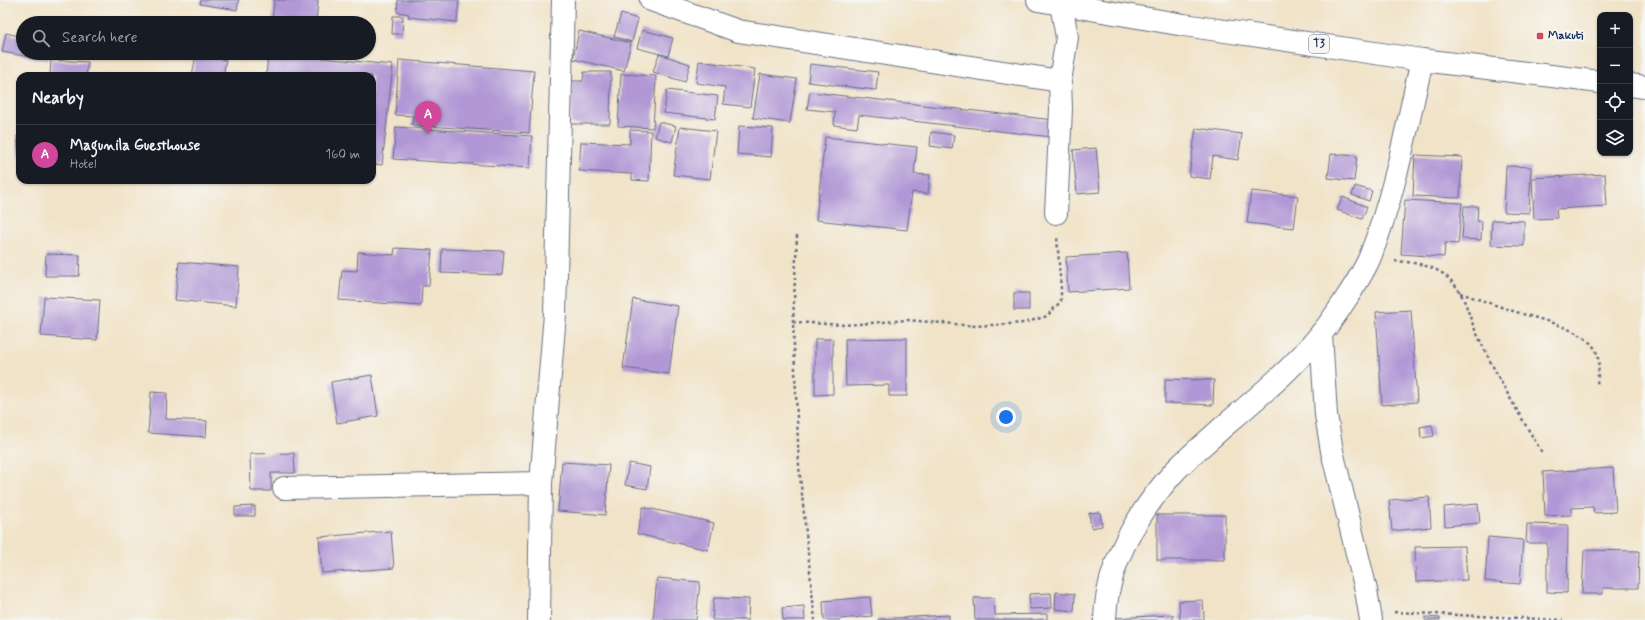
<!DOCTYPE html>
<meta charset="utf-8">
<style>
:root{--surface:#171b24;--page:#242831;--text:#f1f3f6;--muted:#9ea1a6;--line:#363941;--accent:#b45309}
body{margin:0;font-family:Mynerve,sans-serif;background:var(--page);color:var(--text)}
.controls{position:absolute;right:12px;top:12px;display:grid;overflow:hidden;border-radius:8px;box-shadow:0 1px 3px #0004}
.controls button{width:36px;height:36px;display:grid;place-items:center;padding:0;border:0;border-bottom:1px solid var(--line);background:var(--surface);color:var(--text);font:20px sans-serif}
.you{position:absolute;left:1006px;top:417px;width:14px;height:14px;margin:-10px;border:3px solid #fff;border-radius:50%;background:#1a73e8;box-shadow:0 0 0 6px #1a73e833}
.badge{display:grid;place-items:center;width:26px;height:26px;border-radius:50%;background:var(--accent);color:#fff;font-size:13px;font-weight:700}
.pin{position:absolute;translate:-50% -33px;filter:drop-shadow(0 1px 2px #0008)}
.pin::after{content:'';position:absolute;top:21px;width:14px;height:12px;background:inherit;clip-path:polygon(0 0,100% 0,50% 100%)}
.list{margin:0;padding:0;list-style:none}
h2{display:flex;justify-content:space-between;align-items:center;height:52px;margin:0;padding:0 16px;font-size:17px}
h2 small{font-size:13px;font-weight:400;color:var(--muted)}
.list li{display:grid;grid-template-columns:26px 1fr auto;gap:12px;align-items:center;box-sizing:border-box;height:60px;padding:0 16px;border-top:1px solid var(--line)}
.list b{display:block;font-size:15px;white-space:nowrap}
.list p{margin:0;font-size:13px;white-space:nowrap;color:var(--muted)}
.list em{font-size:13px;font-style:normal;color:var(--muted)}
.icon{flex:none;width:22px;height:22px;fill:none;stroke:currentColor;stroke-width:2;stroke-linecap:round;stroke-linejoin:round}
.map{position:relative;flex:none;width:1645px;height:620px;overflow:hidden}
.search{position:absolute;background:var(--surface);box-shadow:0 1px 3px #0004;left:16px;top:16px;width:360px;height:44px;display:flex;align-items:center;gap:10px;box-sizing:border-box;padding:0 14px;border-radius:22px;color:var(--muted);font-size:15px}
.panel{position:absolute;background:var(--surface);box-shadow:0 1px 3px #0004;left:16px;top:72px;width:360px;height:112px;border-radius:12px}
.map>svg:first-child{display:block}
.building{fill:#b197d5}
.lines{fill:none;stroke-linecap:round;stroke-linejoin:round}
.minor-casing{stroke:#666e83;stroke-width:24}
.highway-casing{stroke:#666e83;stroke-width:24}
.path{stroke:#666e83;stroke-width:2.5;stroke-dasharray:3 3;stroke-linecap:butt}
.minor{stroke:#fff;stroke-width:22}
.highway{stroke:#fff;stroke-width:22}
.poi-dot{fill:#d1495b;stroke:#f6f6f2;stroke-width:1.5}
.labels{text-anchor:middle;dominant-baseline:central;stroke-width:4;stroke-linejoin:round;paint-order:stroke}
.shield{fill:#f6f6f2;stroke:#5d6b8a;stroke-width:1}
.shield-label{font-size:11px;font-weight:bold;fill:#1b2f5e}
.poi-label{font-size:12px;font-weight:bold;fill:#1b2f5e;stroke:#f6f6f2;text-anchor:start}
</style>
<div class="map">
<svg width="1645" height="620" viewBox="0 0 1645 620">
<rect width="100%" height="100%" fill="#f6f6f2"/>
<filter id="ink" filterUnits="userSpaceOnUse"><feTurbulence type="fractalNoise" baseFrequency=".025" numOctaves="2"/><feDisplacementMap in="SourceGraphic" scale="8" xChannelSelector="R" yChannelSelector="G"/><feConvolveMatrix kernelMatrix="1 2 1 2 8 2 1 2 1" color-interpolation-filters="sRGB"/></filter>
<filter id="wash" filterUnits="userSpaceOnUse"><feTurbulence type="fractalNoise" baseFrequency=".012" numOctaves="4" result="noise"/><feDisplacementMap in="SourceGraphic" scale="16" xChannelSelector="R" yChannelSelector="G"/><feGaussianBlur stdDeviation="0.9" result="paint"/><feColorMatrix in="noise" values="0 0 0 0 0 0 0 0 0 0 0 0 0 0 0 0 0 1.4 0 .05"/><feComposite in="paint" operator="in"/></filter>
<g filter="url(#wash)">
<rect width="100%" height="100%" fill="#f1e3c8"/>
<g id="blocks">
<!-- building -->
<g class="building">
<polygon points="201,0 239,0 237,10 200,4"/>
<polygon points="274,0 318,0 316,23 272,23"/>
<polygon points="398,0 459,0 457,22 408,17 409,14 397,12"/>
<polygon points="621,14 638,19 632,42 614,37"/>
<polygon points="393,16 403,16 402,34 392,34"/>
<polygon points="642,30 673,38 668,56 637,48"/>
<polygon points="579,31 631,43 624,71 573,59"/>
<polygon points="6,33 23,37 23,53 49,53 48,60 2,52"/>
<polygon points="268,53 312,53 312,57 393,65 382,165 372,164 372,76 266,76"/>
<polygon points="659,54 690,64 685,82 653,72"/>
<polygon points="196,55 226,60 223,76 192,76"/>
<polygon points="51,60 88,62 86,76 50,76"/>
<polygon points="399,60 534,71 529,133 412,125 413,116 395,115"/>
<polygon points="699,61 755,69 750,107 723,104 725,87 696,83"/>
<polygon points="810,64 878,72 876,90 808,82"/>
<polygon points="584,72 611,72 610,124 571,124 572,81 583,81"/>
<polygon points="621,74 656,76 653,128 618,126"/>
<polygon points="760,74 797,79 790,123 753,118"/>
<polygon points="667,90 718,96 715,119 664,113"/>
<polygon points="810,92 1054,120 1052,137 859,115 857,128 834,125 835,112 807,109"/>
<polygon points="659,122 676,126 672,142 655,137"/>
<polygon points="739,126 773,128 771,157 737,154"/>
<polygon points="396,127 532,136 530,168 393,159"/>
<polygon points="680,127 716,131 710,179 673,175"/>
<polygon points="1196,128 1242,134 1238,160 1213,156 1210,179 1189,176"/>
<polygon points="630,130 651,131 649,181 632,180 632,174 579,171 581,142 630,144"/>
<polygon points="931,132 954,135 952,149 930,146"/>
<polygon points="20,135 20,159 19,159 17,136"/>
<polygon points="825,137 917,147 914,174 930,175 928,194 912,192 907,230 816,220"/>
<polygon points="1096,148 1100,192 1077,194 1073,150"/>
<polygon points="1331,154 1357,156 1354,181 1328,178"/>
<polygon points="1415,155 1462,157 1460,198 1413,196"/>
<polygon points="1506,166 1531,167 1529,213 1504,212"/>
<polygon points="1605,174 1607,206 1556,209 1557,218 1534,219 1532,178"/>
<polygon points="1355,186 1372,191 1369,201 1352,195"/>
<polygon points="1251,191 1298,196 1294,228 1247,223"/>
<polygon points="1343,197 1367,207 1362,219 1337,210"/>
<polygon points="1405,200 1462,203 1458,244 1445,243 1444,257 1401,254"/>
<polygon points="1464,206 1478,206 1477,221 1482,221 1481,240 1462,239"/>
<polygon points="1492,220 1524,221 1524,246 1491,245"/>
<polygon points="395,248 432,250 429,286 422,286 421,306 339,300 342,270 357,271 358,252 394,255"/>
<polygon points="442,249 504,251 502,275 441,273"/>
<polygon points="1127,253 1129,288 1068,292 1066,257"/>
<polygon points="46,254 80,255 79,276 45,276"/>
<polygon points="179,262 239,267 236,306 175,300"/>
<rect x="1014" y="293" width="15" height="17"/>
<polygon points="44,297 100,300 97,340 41,336"/>
<polygon points="633,299 678,306 669,374 623,368"/>
<polygon points="1411,310 1417,402 1382,405 1376,312"/>
<polygon points="907,338 907,396 889,396 889,385 846,386 845,339"/>
<polygon points="815,339 833,339 833,394 815,395"/>
<polygon points="372,375 378,416 337,423 331,382"/>
<polygon points="1165,379 1214,380 1213,405 1165,403"/>
<polygon points="151,392 167,393 166,419 207,421 206,437 148,433"/>
<polygon points="1432,425 1434,436 1421,438 1420,427"/>
<polygon points="294,453 295,473 271,473 271,491 251,491 250,454"/>
<polygon points="562,462 609,465 605,515 558,511"/>
<polygon points="629,463 650,467 647,489 625,485"/>
<polygon points="1613,468 1616,512 1594,513 1593,507 1572,508 1572,515 1545,516 1543,472"/>
<polygon points="1429,497 1431,527 1392,531 1389,500"/>
<polygon points="1478,504 1480,523 1445,526 1444,507"/>
<polygon points="255,506 255,516 235,516 235,507"/>
<polygon points="643,507 714,523 708,550 637,534"/>
<polygon points="1100,512 1102,526 1091,528 1089,513"/>
<rect x="1157" y="515" width="68" height="45"/>
<polygon points="1527,524 1568,525 1567,593 1547,592 1547,543 1526,543"/>
<polygon points="391,531 394,568 322,573 319,537"/>
<polygon points="1488,537 1523,540 1520,584 1485,581"/>
<polygon points="1465,546 1467,580 1416,582 1415,547"/>
<polygon points="1584,550 1639,551 1638,588 1603,588 1603,594 1582,594"/>
<polygon points="657,578 700,582 696,620 653,620"/>
<polygon points="1056,592 1075,594 1074,611 1055,609"/>
<polygon points="1051,593 1052,608 1030,609 1029,594"/>
<polygon points="870,597 872,616 840,619 840,620 824,620 823,601"/>
<polygon points="714,598 749,599 748,620 712,620"/>
<polygon points="974,598 994,598 995,615 1047,614 1047,620 975,620"/>
<polygon points="1203,600 1204,620 1180,620 1179,601"/>
<polygon points="804,606 805,620 783,620 782,608"/>
<polygon points="949,615 949,620 878,620 878,619"/>
<polygon points="1173,615 1173,620 1113,620 1113,618"/>
<polygon points="1425,617 1440,618 1440,620 1425,620"/>
</g>
</g>
</g>
<g filter="url(#ink)">
<use href="#blocks" fill-opacity="0" stroke="#666e83" stroke-width="1"/>
<g class="lines">
<defs>
<g id="minor">
<polyline points="651,0 738,31 1060,81"/>
<polyline points="1056,213 1061,109 1060,81 1067,37 1061,4"/>
<polyline points="1321,334 1326,415 1332,451 1366,590 1371,620"/>
<polyline points="284,488 541,483"/>
<polyline points="539,620 541,483 555,314 563,0"/>
<path d="M1105,620C1106,564 1138,513 1174,472C1189,456 1207,442 1223,427C1263,393 1309,355 1338,311C1349,294 1362,276 1370,257C1395,193 1407,126 1422,60"/>
</g>
<g id="highway">
<polyline points="1038,0 1184,25 1422,60 1600,82"/>
<polyline points="1630,85 1645,87"/>
</g>
</defs>
<!-- minor casing -->
<use href="#minor" class="minor-casing"/>
<!-- highway casing -->
<use href="#highway" class="highway-casing"/>
<!-- path -->
<g class="path">
<polyline points="797,235 793,322 799,466 815,620"/>
<path d="M1395,261C1412,262 1434,265 1447,277C1467,294 1467,315 1478,336C1497,377 1520,416 1543,454"/>
<path d="M1460,293C1478,299 1495,305 1513,311C1534,318 1583,328 1595,349C1601,359 1598,374 1597,385"/>
<polyline points="793,322 845,325 908,320 976,326 1024,323 1047,316 1061,301 1061,289 1057,237"/>
<polyline points="1394,612 1563,620"/>
</g>
<!-- minor -->
<use href="#minor" class="minor"/>
<!-- highway -->
<use href="#highway" class="highway"/>
</g>
</g>
<!-- markers -->
<rect class="poi-dot" x="1536" y="32" width="8" height="8" rx="2"/>
<g class="labels">
<!-- shield labels -->
<rect class="shield" x="1309" y="35" width="20" height="18" rx="3"/>
<g class="shield-label">
<text x="1319" y="44">T3</text>
</g>
<!-- poi labels -->
<g class="poi-label">
<text x="1548" y="36">Makuti</text>
</g>
</g>
</svg>
<div class="controls">
<button>+</button>
<button>−</button>
<button><svg class="icon" aria-label="locate" viewBox="0 0 24 24"><circle cx="12" cy="12" r="6"/><path d="M12 2v4M12 18v4M2 12h4M18 12h4"/></svg></button>
<button><svg class="icon" aria-label="layers" viewBox="0 0 24 24"><path d="M12 4l9 5-9 5-9-5zM3 14l9 5 9-5"/></svg></button>
</div>
<div class="you"></div>
<div class="pin badge" style="left:428px;top:134px;background:#d1479c">A</div>
<div class="search"><svg class="icon" aria-label="search" viewBox="0 0 24 24"><circle cx="10" cy="10" r="6"/><path d="M15 15l6 6"/></svg>Search here</div>
<section class="panel">
<h2>Nearby<small></small></h2>
<ul class="list">
<li><span class="badge" style="background:#d1479c">A</span><div><b>Magunila Guesthouse</b><p>Hotel</p></div><em>160 m</em></li>
</ul>
</section>
</div>
